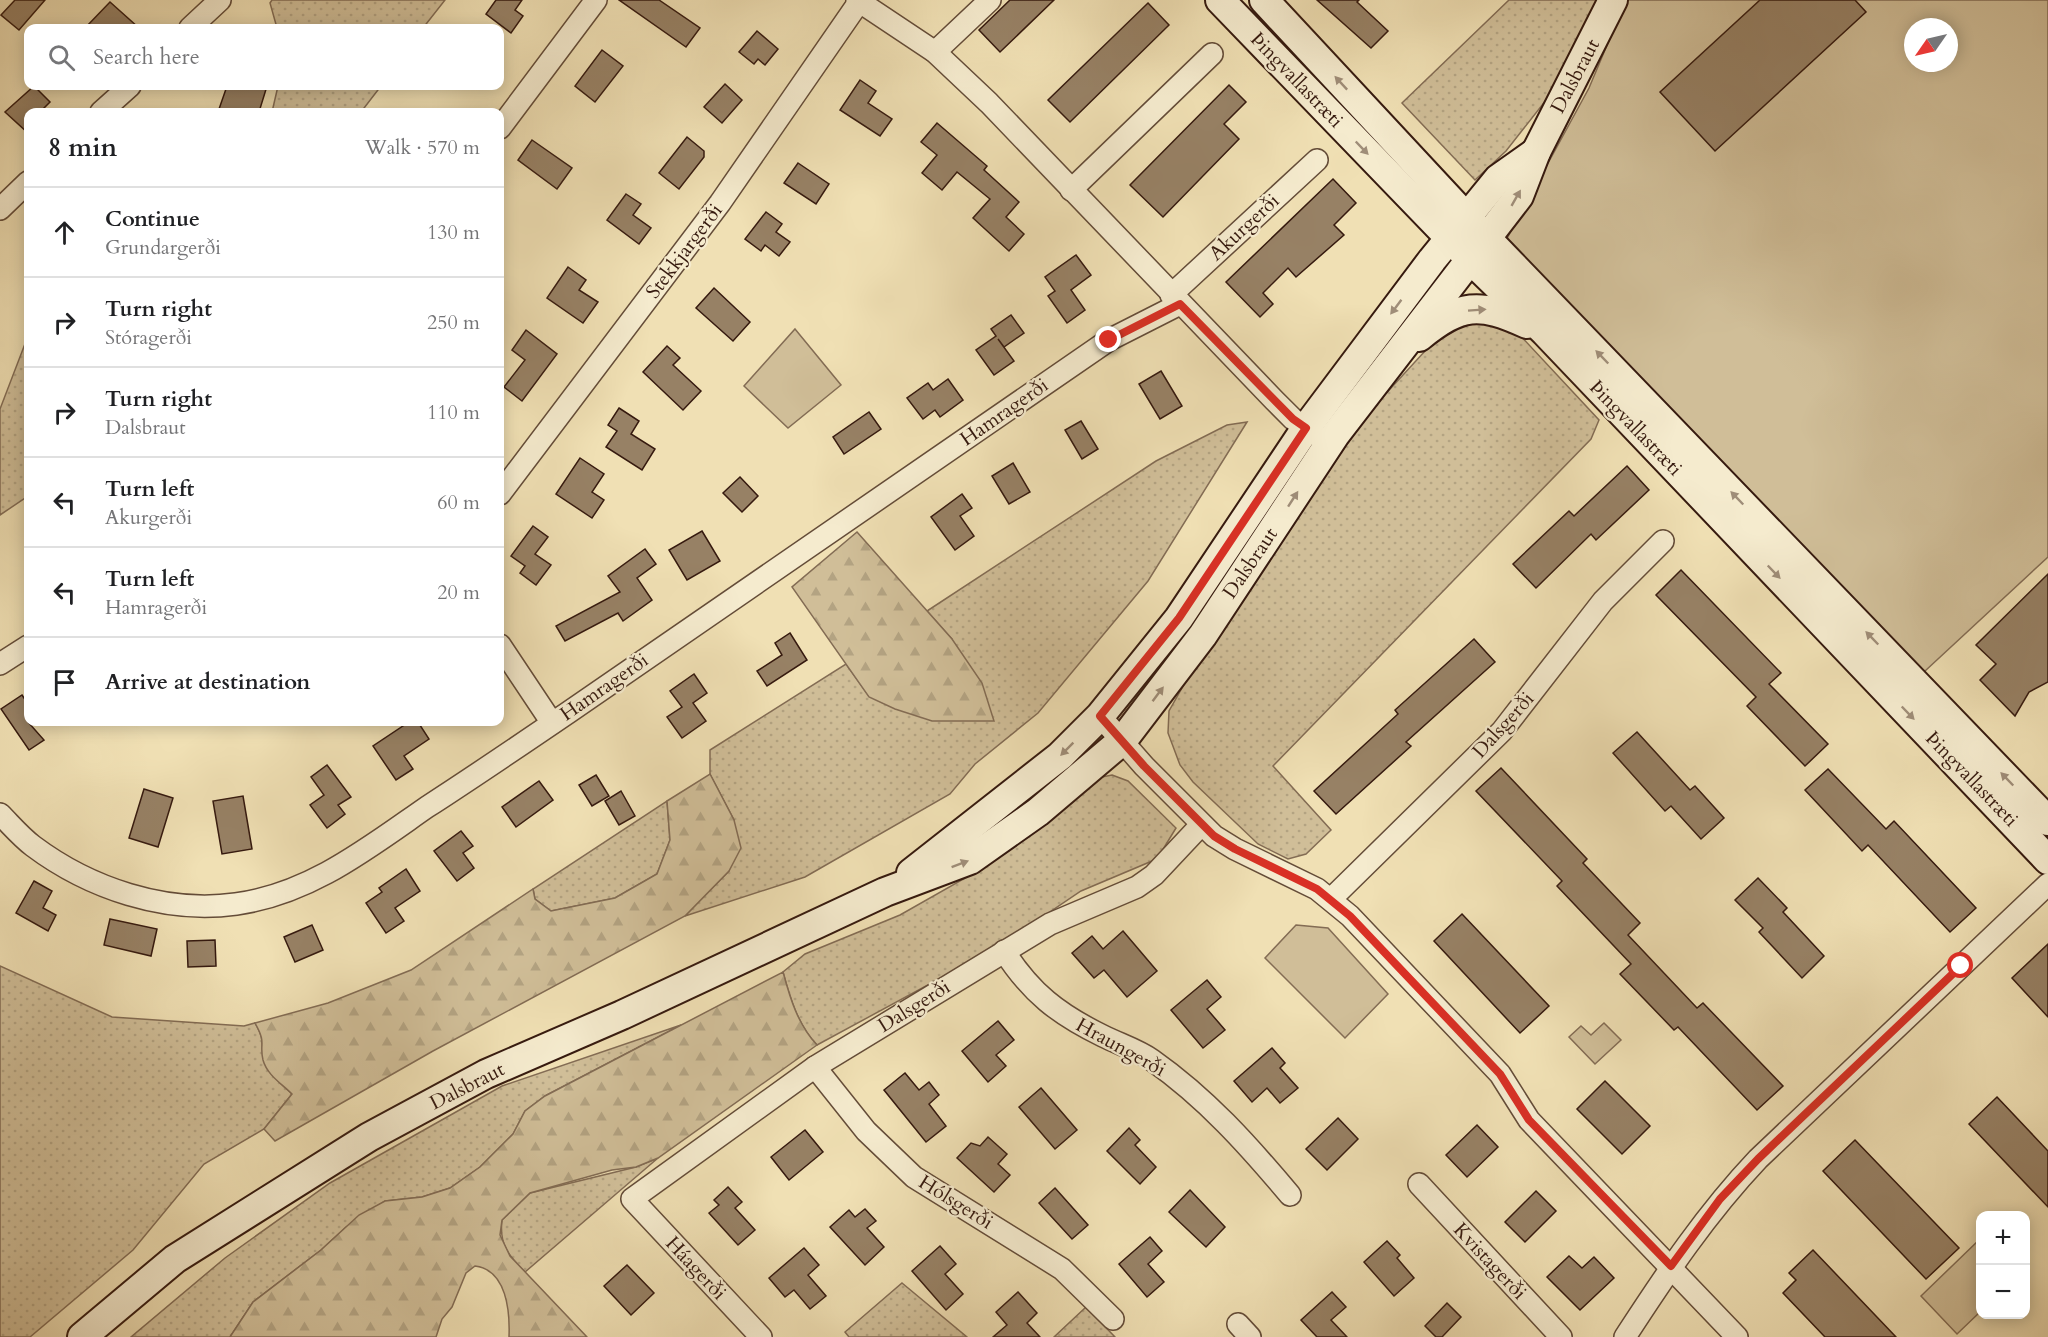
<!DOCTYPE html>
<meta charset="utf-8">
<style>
:root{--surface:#fff;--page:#f6f6f6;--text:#202124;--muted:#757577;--line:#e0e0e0}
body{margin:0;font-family:Cardo,serif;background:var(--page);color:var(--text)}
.controls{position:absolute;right:18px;bottom:18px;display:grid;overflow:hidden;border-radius:12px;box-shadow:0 3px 15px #0003}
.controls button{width:54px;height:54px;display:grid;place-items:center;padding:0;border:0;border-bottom:2px solid var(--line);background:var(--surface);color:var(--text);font:30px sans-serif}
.compass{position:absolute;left:1904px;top:18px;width:54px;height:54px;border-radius:50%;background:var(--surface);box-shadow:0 3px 15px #0003;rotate:236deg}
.stop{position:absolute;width:18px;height:18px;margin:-14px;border:4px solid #d93025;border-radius:50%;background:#fff}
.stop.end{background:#d93025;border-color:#fff;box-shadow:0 2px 6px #0008}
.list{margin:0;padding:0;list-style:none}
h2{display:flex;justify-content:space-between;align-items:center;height:78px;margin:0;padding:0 24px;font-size:26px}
h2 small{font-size:20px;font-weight:400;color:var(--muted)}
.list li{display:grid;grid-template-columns:39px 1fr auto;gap:18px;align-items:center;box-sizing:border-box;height:90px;padding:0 24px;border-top:2px solid var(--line)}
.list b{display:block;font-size:22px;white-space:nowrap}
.list p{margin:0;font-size:20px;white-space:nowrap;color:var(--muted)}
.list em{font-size:20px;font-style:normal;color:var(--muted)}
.icon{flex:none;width:33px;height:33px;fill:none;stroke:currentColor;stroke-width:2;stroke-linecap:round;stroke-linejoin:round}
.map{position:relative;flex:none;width:2048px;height:1337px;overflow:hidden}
.search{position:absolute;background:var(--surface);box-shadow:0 3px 15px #0003;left:24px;top:24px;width:480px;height:66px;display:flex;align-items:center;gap:15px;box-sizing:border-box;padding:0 21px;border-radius:12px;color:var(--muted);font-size:22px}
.panel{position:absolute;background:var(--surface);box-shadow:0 3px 15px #0003;left:24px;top:108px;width:480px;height:618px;border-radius:12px}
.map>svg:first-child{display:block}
.grass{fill:url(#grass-dots);stroke:#836c54;stroke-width:1.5}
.forest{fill:url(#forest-firs);stroke:#836c54;stroke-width:1.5}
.park{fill:#d0be98;stroke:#836c54;stroke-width:1.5;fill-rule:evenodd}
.building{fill:#978165;stroke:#361a0f;stroke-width:1.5}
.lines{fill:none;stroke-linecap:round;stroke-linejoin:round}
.street-casing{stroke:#644c38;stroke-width:24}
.secondary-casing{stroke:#361a0f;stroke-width:32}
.street{stroke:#f5ebce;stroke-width:21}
.secondary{stroke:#f5ebce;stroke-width:28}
.oneway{fill:#9f8d78}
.route{stroke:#d93025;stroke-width:8}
.labels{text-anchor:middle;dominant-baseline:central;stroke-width:4.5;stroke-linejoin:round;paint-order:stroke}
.street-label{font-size:20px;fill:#361a0f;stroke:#f5ebce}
</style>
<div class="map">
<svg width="2048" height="1337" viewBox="0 0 2048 1337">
<defs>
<pattern id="grass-dots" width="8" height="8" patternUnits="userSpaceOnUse" patternTransform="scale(1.5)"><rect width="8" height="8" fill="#d0be98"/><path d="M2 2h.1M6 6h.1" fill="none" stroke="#b3a382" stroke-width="1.8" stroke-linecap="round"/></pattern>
<pattern id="forest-firs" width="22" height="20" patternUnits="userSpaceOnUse" patternTransform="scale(1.5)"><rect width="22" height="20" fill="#d0be98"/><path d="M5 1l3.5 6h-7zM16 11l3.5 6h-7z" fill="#b3a382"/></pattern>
</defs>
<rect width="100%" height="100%" fill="#f0e0b4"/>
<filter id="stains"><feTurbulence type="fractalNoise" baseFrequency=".00333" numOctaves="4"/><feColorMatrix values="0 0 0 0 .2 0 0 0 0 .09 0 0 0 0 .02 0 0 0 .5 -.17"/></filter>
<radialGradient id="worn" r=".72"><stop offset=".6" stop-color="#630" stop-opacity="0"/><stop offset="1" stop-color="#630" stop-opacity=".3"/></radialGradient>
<!-- grass -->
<g class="grass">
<polygon points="272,0 445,0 423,28 277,28 270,3"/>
<polygon points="1509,0 1603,0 1550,95 1506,151 1475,180 1402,103"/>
<polygon points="278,86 381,86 361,112 272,112"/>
<polygon points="1497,319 1517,332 1599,420 1591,439 1273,766 1331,830 1306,854 1288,859 1258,844 1193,782 1180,765 1168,733 1169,711 1186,681 1369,412 1425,351 1451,331 1469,322"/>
<polygon points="28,336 28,496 0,515 0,409"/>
<polygon points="1247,422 1148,581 1038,713 975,764 950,794 805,877 685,916 729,871 734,820 710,774 710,750 846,664 869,696 952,639 927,611 1156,461 1227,425"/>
<path d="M1112,775L1128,781L1176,828L1162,851L1152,861L1081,891L998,947L817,1045C798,1025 790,998 783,972L805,954L900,915L983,868L1097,778Z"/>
<polygon points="667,801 670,840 657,874 615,898 551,911 535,899 533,889"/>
<path d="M0,966L112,1017L244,1026L255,1023C267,1044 259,1043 264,1060C267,1074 282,1084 292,1094L264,1129L204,1164L133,1250L30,1337H0Z"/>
<polygon points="681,1025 545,1096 525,1111 513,1134 480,1167 450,1188 422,1197 385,1201 346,1227 321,1250 253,1302 230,1337 131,1337 225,1258 330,1183 502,1086"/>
<path d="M658,1158L525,1272C508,1255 499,1244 502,1220L530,1193L636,1167Z"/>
<polygon points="902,1283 967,1337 849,1337 845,1332"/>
<polygon points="1086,1307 1115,1337 1054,1337"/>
</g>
<!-- forest -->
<g class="forest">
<polygon points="857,532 952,639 982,683 994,721 932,721 895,709 869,697 792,587"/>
<path d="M710,774L734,820L741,848L729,871L685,916L433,1051L275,1141L264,1129L292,1094C282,1084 267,1075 263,1060C259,1043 267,1044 255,1023L328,1003L411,970L533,889L535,899L551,911L615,898L657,874L670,840L667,801Z"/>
<path d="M783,972C790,998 798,1025 817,1045L658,1158L636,1167L612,1170L530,1193L502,1220L500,1235L510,1256L587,1337H509C510,1312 507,1270 475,1266L466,1273L452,1307L442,1319L436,1337H230L253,1302L321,1250L359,1215L385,1201L422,1197L450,1188L480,1167L513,1134L525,1111L545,1096Z"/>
</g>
<!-- park -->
<g class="park">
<path d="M1626,0H2048V557L1911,684L1504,244L1589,88ZM1913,27H1949V63H1913Z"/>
<polygon points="795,329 841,385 788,428 744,386"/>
<polygon points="1296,925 1328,928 1388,994 1345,1038 1265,958"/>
<polygon points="1604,1023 1621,1040 1595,1064 1569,1037 1581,1026 1591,1035"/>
<polygon points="1980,1239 1980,1312 1957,1334 1921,1296"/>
</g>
<!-- building -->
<g class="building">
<polygon points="15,0 45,0 19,30 1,15"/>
<polygon points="496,0 522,0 515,10 523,16 511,33 486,14"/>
<polygon points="619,0 659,0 700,28 686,47"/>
<polygon points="1010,0 1054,0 1000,52 979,30"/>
<polygon points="1317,0 1359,0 1357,2 1388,31 1371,48"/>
<polygon points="1760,0 1855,0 1866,12 1715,151 1660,92"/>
<polygon points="110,2 139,28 85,28"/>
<polygon points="1148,3 1169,25 1070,122 1048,100"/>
<polygon points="757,31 778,49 765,65 758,59 754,64 739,52"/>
<polygon points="602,50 623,66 595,102 575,86"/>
<polygon points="860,80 876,91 868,103 892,119 880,136 840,110"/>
<polygon points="725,84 742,100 722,123 704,107"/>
<polygon points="1229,85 1246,102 1224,124 1239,139 1163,217 1130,185"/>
<polygon points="34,86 50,102 40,112 28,112 28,133 5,112"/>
<polygon points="227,86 251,89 267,86 259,112 218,112"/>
<polygon points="937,123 987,166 984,170 1019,202 1006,217 1024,234 1009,251 973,218 990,199 957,172 942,190 922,173 937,155 921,142"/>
<polygon points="687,137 704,151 704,157 679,189 659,173"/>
<polygon points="532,140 572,168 557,189 518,160"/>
<polygon points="798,163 829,184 816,204 784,183"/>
<polygon points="1333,179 1356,203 1334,225 1344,235 1296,277 1288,268 1263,293 1273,304 1260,317 1226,282"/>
<polygon points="626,194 641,204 633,215 651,228 639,244 607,220"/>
<polygon points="766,212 782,224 776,232 790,242 779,256 765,245 761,251 745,239"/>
<polygon points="1076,255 1091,275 1071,290 1085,310 1067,323 1048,296 1055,291 1045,277"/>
<polygon points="568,267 586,280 579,290 598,302 583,323 547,298"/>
<polygon points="714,288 750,322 733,341 696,308"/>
<polygon points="1011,315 1024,333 1004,347 998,339 1014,361 994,375 976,350 996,336 991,329"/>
<polygon points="526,330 557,354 522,401 504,387 525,360 512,350"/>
<polygon points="667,346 680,358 673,365 701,391 683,410 643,372"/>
<polygon points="1161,371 1182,406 1160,419 1139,384"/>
<polygon points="948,379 963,400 940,417 935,410 923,419 907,398 928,383 933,390"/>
<polygon points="619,408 639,421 631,434 655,449 642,470 606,447 617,431 608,425"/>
<polygon points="869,412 881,429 844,454 833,437"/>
<polygon points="1081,421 1098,449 1082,459 1065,430"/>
<polygon points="580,458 604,474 592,492 604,500 592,518 556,494"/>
<polygon points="1013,463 1030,492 1009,504 992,476"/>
<polygon points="1627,466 1649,490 1596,540 1591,534 1536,588 1513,564 1569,511 1574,516"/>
<polygon points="740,477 758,496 742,512 723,493"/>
<polygon points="962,494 972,508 960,516 974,536 955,550 931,517"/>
<polygon points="533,526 548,537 535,554 551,565 536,585 520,573 525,566 511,556"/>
<polygon points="702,531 720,561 687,580 669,550"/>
<polygon points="645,549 656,564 637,578 652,600 623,621 618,613 565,641 556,626 620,592 608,576"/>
<polygon points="1681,570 1781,673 1769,684 1828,744 1805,766 1747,706 1756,697 1656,595"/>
<polygon points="2048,574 2048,682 2029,692 2015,716 1980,680 1996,664 1976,645"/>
<polygon points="790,633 807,660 767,686 757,671 782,655 775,643"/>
<polygon points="1474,639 1495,662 1406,742 1411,746 1336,814 1314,791 1398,714 1395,710"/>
<polygon points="694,674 707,693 693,703 706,721 682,738 667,717 682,707 670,691"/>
<polygon points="22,695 28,704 28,722 44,740 29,750 1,709"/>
<polygon points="409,722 418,722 429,739 404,756 413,769 396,780 373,746"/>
<polygon points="1637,732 1690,790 1695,786 1724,818 1701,839 1671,806 1665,811 1613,753"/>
<polygon points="327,765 351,797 338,805 345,814 327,828 310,805 324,795 311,777"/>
<polygon points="1501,768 1587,859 1583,863 1640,923 1628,935 1697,1008 1703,1003 1783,1086 1757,1110 1678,1027 1674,1030 1620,974 1631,964 1557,886 1562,881 1476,791"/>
<polygon points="1828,769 1886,829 1894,821 1976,908 1950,932 1868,845 1862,851 1805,790"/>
<polygon points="596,775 609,796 592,806 579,785"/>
<polygon points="539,781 553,800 516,827 502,807"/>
<polygon points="144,789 173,798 158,847 129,838"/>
<polygon points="621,791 635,816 619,825 605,801"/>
<polygon points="243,796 252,849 222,854 213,801"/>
<polygon points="461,831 473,846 463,853 474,868 457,881 434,851"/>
<polygon points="406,869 420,891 395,908 404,921 386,933 366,903 382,892 379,888"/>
<polygon points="1758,878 1787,908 1783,912 1824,956 1802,978 1759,932 1763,928 1735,900"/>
<polygon points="34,881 52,891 43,908 56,915 48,931 16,913"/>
<polygon points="1462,914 1549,1006 1520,1033 1434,941"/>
<polygon points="110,919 157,929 151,956 104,945"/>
<polygon points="312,925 323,950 295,962 284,937"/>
<polygon points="1123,931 1157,971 1127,997 1104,970 1094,978 1072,953 1092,936 1103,949"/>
<polygon points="215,940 216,966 188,967 187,941"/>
<polygon points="2048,944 2048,1017 2012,978"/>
<polygon points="1207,980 1221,997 1207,1009 1225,1030 1203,1048 1171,1010"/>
<polygon points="998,1021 1014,1040 996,1055 1006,1066 988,1082 962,1051"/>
<polygon points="1272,1048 1285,1063 1280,1068 1298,1088 1280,1103 1267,1088 1252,1102 1234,1081"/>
<polygon points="905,1073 919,1090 929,1082 939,1095 929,1104 946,1126 926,1142 884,1090"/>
<polygon points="1605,1081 1650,1126 1622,1154 1577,1109"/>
<polygon points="1041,1088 1077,1130 1055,1149 1019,1107"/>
<polygon points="1997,1097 2048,1151 2048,1207 1969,1124"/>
<polygon points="1338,1118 1358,1139 1327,1170 1306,1149"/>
<polygon points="1477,1125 1498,1147 1467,1177 1446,1155"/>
<polygon points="1129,1128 1140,1140 1135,1145 1156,1167 1140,1184 1107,1151"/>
<polygon points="805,1130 823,1152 789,1180 771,1157"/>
<polygon points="988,1137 1007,1154 998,1164 1010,1175 994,1192 957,1158 971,1143 980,1146"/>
<polygon points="1855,1140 1959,1248 1926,1279 1823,1171"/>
<polygon points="728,1187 742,1202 735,1208 755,1230 738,1245 709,1213 719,1205 714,1200"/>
<polygon points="1055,1188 1088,1225 1072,1239 1039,1203"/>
<polygon points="1190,1190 1225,1227 1206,1247 1169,1212"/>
<polygon points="1536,1191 1556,1211 1525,1242 1505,1222"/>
<polygon points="865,1209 876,1221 867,1228 884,1247 865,1265 830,1227 849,1210 855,1217"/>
<polygon points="1150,1237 1162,1251 1148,1264 1164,1282 1147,1297 1119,1264"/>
<polygon points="1387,1241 1400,1255 1397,1258 1414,1278 1394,1296 1364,1262"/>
<polygon points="940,1246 956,1264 945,1274 963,1294 946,1310 912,1271"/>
<polygon points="804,1248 819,1265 808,1275 826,1296 810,1309 794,1290 785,1297 769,1278"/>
<polygon points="1813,1250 1896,1337 1825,1337 1783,1293 1796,1280 1789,1273"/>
<polygon points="1569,1256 1582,1268 1594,1257 1614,1278 1580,1310 1547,1277"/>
<polygon points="627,1265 654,1293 631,1315 604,1286"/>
<polygon points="1018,1292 1037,1313 1027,1323 1040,1337 993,1337 1007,1325 996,1312"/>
<polygon points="1332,1292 1346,1307 1331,1320 1347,1337 1317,1337 1301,1320"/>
<polygon points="1447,1303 1461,1317 1442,1337 1436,1337 1425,1326"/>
</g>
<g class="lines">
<defs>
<g id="street">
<polyline points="857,0 935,52 989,103 1274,400 1293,419 1316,435"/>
<polyline points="190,28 220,0"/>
<polyline points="935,52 990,0"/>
<polyline points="101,112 130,86"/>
<polyline points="500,128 596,0"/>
<polyline points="1071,190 1212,54"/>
<polyline points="0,209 28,182"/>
<polyline points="1171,295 1317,160"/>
<polyline points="500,494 720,203 859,2"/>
<polyline points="500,645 552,723"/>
<polyline points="0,664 28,646"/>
<polyline points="1100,716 1144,766 1214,836 1235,849 1317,889 1350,916 1500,1074 1529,1120 1737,1337"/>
<path d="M0,814C11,825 21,837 33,846C89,888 165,914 236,904C310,894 368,848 427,807C475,776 522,744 569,712C749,588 929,464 1109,340L1180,304"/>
<polyline points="1331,899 1502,731 1603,601 1663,541"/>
<path d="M1004,951C1031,993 1058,1014 1103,1036C1119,1044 1138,1050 1152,1060C1206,1098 1248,1145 1290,1195"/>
<polyline points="815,1067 866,1131 914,1177 1062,1269 1113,1319"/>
<polyline points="1419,1184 1561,1337"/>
<polyline points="1238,1324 1250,1337"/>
<polyline points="761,1337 632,1199 815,1067 1050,924 1137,887 1154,875 1201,825"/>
<path d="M1625,1337C1666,1274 1706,1214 1758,1159L2048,884"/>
</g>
<g id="secondary">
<polyline points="1220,0 1471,260 1545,332 2048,860"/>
<polyline points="1264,0 1466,217 2048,821"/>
<path d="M1419,337C1461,303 1479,302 1527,324"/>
<polyline points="911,873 1060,756 1100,716 1179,618 1306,428 1432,260 1498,179 1536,152"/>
<polyline points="82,1337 175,1259 369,1137 486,1074 622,1015 885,892 970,860 1038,812 1123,740 1203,635 1335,435 1519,196 1536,152 1613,0"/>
</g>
</defs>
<!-- street casing -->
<use href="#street" class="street-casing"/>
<!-- secondary casing -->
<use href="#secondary" class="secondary-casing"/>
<!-- street -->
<use href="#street" class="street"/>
<!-- secondary -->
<use href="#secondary" class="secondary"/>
</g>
<!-- one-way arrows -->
<defs><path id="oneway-solid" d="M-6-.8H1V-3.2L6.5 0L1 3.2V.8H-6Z" transform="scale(1.5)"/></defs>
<g class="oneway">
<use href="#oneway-solid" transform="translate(1341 83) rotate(-133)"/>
<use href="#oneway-solid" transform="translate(1362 148) rotate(46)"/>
<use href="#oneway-solid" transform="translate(1516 198) rotate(-60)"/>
<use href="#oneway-solid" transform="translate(1396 307) rotate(127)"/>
<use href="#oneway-solid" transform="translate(1477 310) rotate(-4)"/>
<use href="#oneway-solid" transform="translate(1602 357) rotate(-134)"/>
<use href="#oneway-solid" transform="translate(1737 498) rotate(-134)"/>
<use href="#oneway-solid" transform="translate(1293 499) rotate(-57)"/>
<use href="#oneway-solid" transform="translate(1774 572) rotate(46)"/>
<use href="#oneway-solid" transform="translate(1872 638) rotate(-134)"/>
<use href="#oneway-solid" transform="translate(1158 694) rotate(-53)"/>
<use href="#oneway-solid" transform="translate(1908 713) rotate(46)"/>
<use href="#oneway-solid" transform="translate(1067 749) rotate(135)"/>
<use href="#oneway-solid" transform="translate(2007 779) rotate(-134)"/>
<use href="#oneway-solid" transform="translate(960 864) rotate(-21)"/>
</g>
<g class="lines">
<!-- route -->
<polyline class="route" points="1109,340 1180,304 1293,419 1306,428 1179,618 1100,716 1144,766 1214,836 1235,849 1317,889 1350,916 1500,1074 1529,1120 1671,1266 1720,1199 1758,1159 1961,966"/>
</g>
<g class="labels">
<!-- street labels -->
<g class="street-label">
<text transform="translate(1575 76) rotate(-62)">Dalsbraut</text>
<text transform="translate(1297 80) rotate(46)">Þingvallastræti</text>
<text transform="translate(1244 227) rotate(-43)">Akurgerði</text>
<text transform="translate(684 251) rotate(-53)">Stekkjargerði</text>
<text transform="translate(1004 412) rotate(-35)">Hamragerði</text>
<text transform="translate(1636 428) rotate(46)">Þingvallastræti</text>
<text transform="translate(1250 563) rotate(-56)">Dalsbraut</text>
<text transform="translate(604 687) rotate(-35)">Hamragerði</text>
<text transform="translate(1503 725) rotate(-48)">Dalsgerði</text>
<text transform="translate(1972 779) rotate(46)">Þingvallastræti</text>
<text transform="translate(914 1006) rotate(-32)">Dalsgerði</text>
<text transform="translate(1121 1047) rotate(29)">Hraungerði</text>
<text transform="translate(467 1086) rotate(-27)">Dalsbraut</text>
<text transform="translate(956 1202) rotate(32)">Hólsgerði</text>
<text transform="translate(1490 1261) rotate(47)">Kvistagerði</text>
<text transform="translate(696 1268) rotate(47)">Háagerði</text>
</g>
</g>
<rect width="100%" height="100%" filter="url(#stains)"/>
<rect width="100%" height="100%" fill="url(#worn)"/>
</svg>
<div class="controls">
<button>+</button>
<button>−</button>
</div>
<svg class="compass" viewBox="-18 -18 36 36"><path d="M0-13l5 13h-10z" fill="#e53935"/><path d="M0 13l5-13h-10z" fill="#757577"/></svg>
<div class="stop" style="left:1961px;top:966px"></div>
<div class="stop end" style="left:1109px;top:340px"></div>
<div class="search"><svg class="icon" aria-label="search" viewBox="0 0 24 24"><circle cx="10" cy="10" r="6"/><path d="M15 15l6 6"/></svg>Search here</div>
<section class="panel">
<h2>8 min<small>Walk · 570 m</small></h2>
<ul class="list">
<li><svg class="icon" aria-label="ahead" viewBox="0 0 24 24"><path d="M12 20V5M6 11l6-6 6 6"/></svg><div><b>Continue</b><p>Grundargerði</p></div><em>130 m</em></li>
<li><svg class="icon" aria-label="right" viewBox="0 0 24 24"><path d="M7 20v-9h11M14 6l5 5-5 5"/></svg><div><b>Turn right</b><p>Stóragerði</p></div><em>250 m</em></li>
<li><svg class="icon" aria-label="right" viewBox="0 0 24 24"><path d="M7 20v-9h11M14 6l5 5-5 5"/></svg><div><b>Turn right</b><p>Dalsbraut</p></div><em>110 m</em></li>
<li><svg class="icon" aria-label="left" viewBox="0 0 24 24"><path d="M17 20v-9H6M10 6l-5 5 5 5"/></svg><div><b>Turn left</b><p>Akurgerði</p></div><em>60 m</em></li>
<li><svg class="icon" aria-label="left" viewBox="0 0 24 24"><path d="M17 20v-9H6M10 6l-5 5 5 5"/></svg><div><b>Turn left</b><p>Hamragerði</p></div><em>20 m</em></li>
<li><svg class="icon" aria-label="arrive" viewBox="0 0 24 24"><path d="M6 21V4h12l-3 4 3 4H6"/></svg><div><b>Arrive at destination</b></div></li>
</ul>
</section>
</div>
